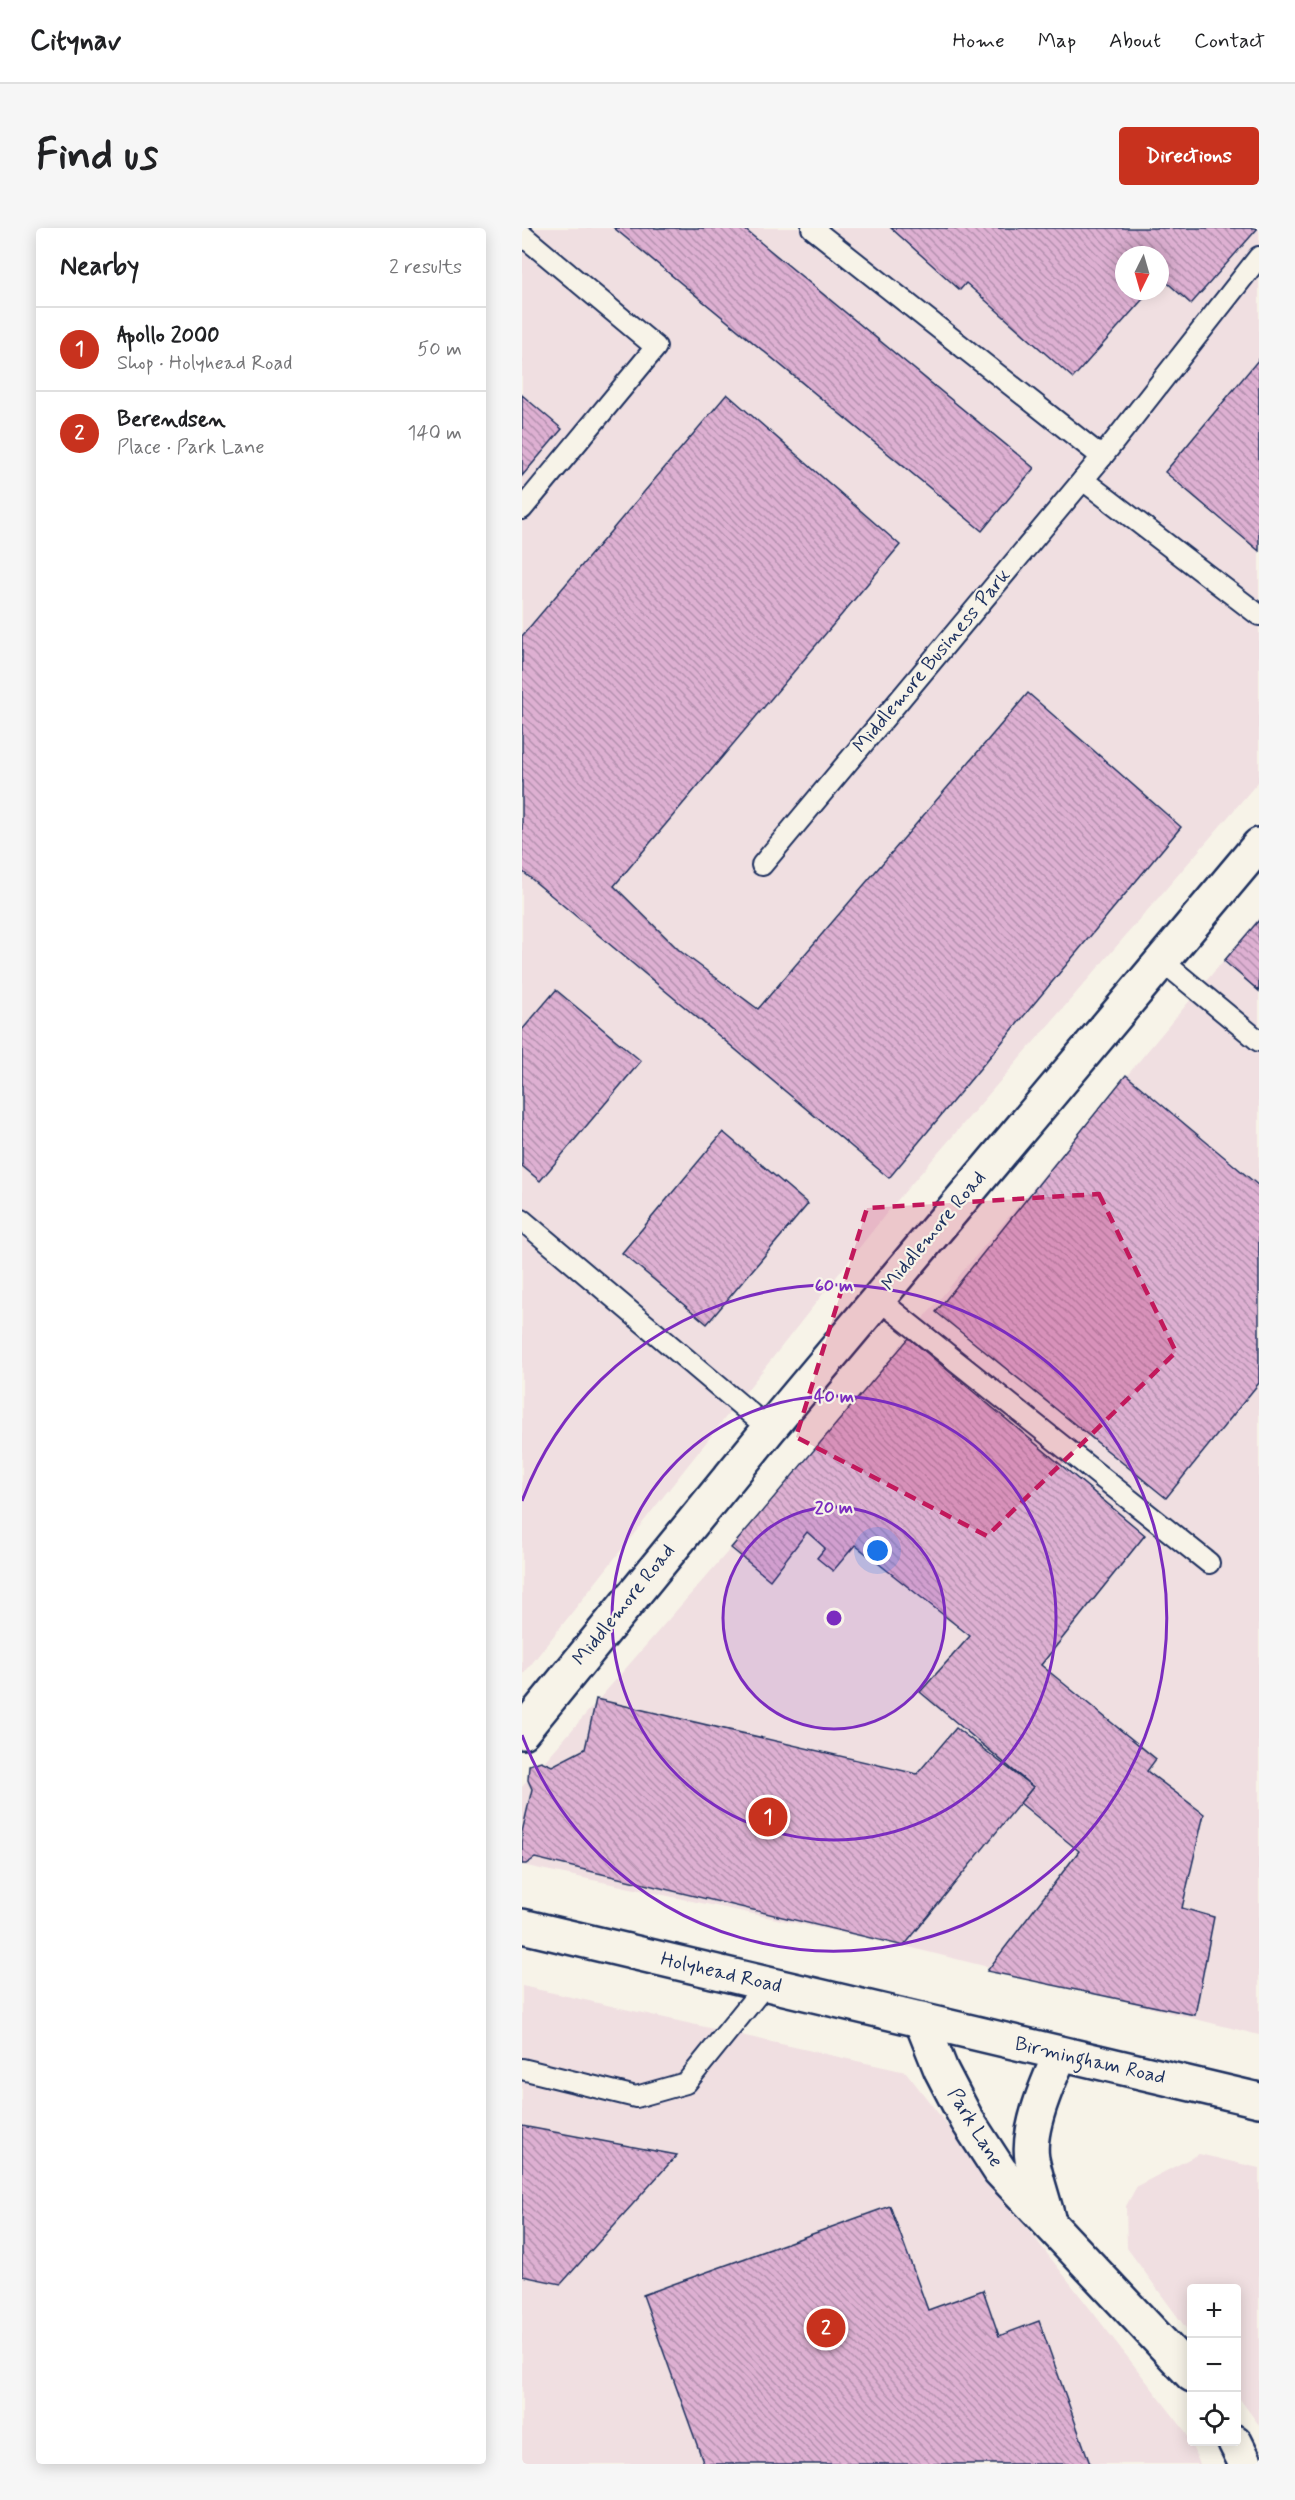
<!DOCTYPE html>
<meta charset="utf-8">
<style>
:root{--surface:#fff;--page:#f6f6f6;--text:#202124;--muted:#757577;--line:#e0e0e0;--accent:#c8321e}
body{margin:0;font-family:Mynerve,sans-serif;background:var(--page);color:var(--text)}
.controls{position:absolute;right:18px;bottom:18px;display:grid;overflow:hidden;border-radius:6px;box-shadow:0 3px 15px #0003}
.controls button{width:54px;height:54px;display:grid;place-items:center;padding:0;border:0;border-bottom:2px solid var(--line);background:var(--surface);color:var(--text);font:30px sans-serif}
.compass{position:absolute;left:593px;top:18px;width:54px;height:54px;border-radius:50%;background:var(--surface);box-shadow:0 3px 15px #0003;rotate:185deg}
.you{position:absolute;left:356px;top:1323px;width:21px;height:21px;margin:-15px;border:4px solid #fff;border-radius:50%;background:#1a73e8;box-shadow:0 0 0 9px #1a73e833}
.badge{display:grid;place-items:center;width:39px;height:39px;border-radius:50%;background:var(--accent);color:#fff;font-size:20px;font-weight:700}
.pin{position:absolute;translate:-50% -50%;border:3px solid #fff;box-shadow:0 2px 6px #0006}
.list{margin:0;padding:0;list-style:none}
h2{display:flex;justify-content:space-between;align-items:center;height:78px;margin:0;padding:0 24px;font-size:26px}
h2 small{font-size:20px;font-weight:400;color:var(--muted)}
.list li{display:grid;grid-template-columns:39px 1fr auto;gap:18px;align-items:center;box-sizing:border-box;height:84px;padding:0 24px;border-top:2px solid var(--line)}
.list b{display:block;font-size:22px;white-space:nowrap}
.list p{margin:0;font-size:20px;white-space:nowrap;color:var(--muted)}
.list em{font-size:20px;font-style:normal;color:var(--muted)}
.icon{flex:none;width:33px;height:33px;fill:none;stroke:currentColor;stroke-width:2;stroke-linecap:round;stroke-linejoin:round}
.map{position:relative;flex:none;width:737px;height:2236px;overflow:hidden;border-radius:6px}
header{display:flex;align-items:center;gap:36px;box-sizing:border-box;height:84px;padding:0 30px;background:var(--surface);border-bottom:2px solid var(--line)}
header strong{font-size:28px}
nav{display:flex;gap:33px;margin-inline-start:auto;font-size:21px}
.intro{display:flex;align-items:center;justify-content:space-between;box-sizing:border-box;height:144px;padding:0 36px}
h1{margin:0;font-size:42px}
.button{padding:15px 27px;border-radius:6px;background:var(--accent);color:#fff;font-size:21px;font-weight:700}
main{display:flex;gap:36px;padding:0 36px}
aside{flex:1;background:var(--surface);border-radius:6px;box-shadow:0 3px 15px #0003}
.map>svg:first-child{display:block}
.built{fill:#f0dfe1;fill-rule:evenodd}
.building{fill:url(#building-back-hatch);stroke:#1b2f5e;stroke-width:1.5}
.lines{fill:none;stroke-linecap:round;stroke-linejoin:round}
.lane-casing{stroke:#1b2f5e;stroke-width:24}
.secondary-casing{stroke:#1b2f5e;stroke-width:38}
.highway-casing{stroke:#1b2f5e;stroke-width:38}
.lane{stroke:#f7f3e8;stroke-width:20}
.secondary{stroke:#f7f3e8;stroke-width:33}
.highway{stroke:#f7f3e8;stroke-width:33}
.marked{fill:#c2185b;fill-opacity:0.2;stroke:#c2185b;stroke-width:4.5;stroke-dasharray:12 8;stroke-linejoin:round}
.ring{fill:none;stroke:#7b2cbf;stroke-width:3}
.labels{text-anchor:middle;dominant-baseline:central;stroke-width:4.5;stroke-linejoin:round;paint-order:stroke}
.street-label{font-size:20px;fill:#1b2f5e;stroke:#f7f3e8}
.centre{fill:#7b2cbf;stroke:#f7f3e8;stroke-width:3}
.ring-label{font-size:18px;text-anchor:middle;font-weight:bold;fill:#7b2cbf;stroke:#f7f3e8;stroke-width:4.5;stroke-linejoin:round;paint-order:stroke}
</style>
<header>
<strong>Citynav</strong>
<nav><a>Home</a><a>Map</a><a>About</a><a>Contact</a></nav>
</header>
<div class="intro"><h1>Find us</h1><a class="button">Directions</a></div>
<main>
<aside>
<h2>Nearby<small>2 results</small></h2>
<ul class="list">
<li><span class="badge">1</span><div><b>Apollo 2000</b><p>Shop · Holyhead Road</p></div><em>50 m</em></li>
<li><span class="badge">2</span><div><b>Berendsen</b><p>Place · Park Lane</p></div><em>140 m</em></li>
</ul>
</aside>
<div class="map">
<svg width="737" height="2236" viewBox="0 0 737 2236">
<defs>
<pattern id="building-back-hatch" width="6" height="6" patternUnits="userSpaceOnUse" patternTransform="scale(1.5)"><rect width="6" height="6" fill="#deb0d2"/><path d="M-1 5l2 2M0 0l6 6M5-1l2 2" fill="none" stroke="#b390ae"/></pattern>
</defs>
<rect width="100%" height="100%" fill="#f7f3e8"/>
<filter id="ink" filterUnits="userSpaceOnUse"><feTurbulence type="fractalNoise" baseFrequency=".0167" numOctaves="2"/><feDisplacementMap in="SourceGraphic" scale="12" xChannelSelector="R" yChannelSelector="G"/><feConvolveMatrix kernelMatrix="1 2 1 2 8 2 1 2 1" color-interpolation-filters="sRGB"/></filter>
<g filter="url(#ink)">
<!-- built -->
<g class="built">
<path d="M0,0H737V553L367,982L0,1448ZM602,27H638V63H602Z"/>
<polygon points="737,690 737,1807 382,1718 0,1637 0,1559 209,1320"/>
<polygon points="0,1758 384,1844 663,2203 678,2236 0,2236"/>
<polygon points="677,1926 737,1940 737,2197 715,2167 714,2060 670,2060 669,2107 605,2020 604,1978 615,1958"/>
</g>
<!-- building -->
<g class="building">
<polygon points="92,0 221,0 512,240 460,303"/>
<polygon points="369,0 736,0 669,76 639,49 638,51 638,27 602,27 602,63 628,63 551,150 444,55 438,62"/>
<polygon points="737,131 737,323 643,244"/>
<polygon points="205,166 378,317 92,658 158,723 236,781 506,465 659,599 367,950 0,643 0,408"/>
<polygon points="0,167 40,201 0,248"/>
<polygon points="737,692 737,763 702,733"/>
<polygon points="34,762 119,833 18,953 0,938 0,802"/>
<polygon points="604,847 737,958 737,1155 644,1270 414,1084"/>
<polygon points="201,904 286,976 185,1096 100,1025"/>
<polygon points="387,1110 623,1307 519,1437 634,1531 625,1543 682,1586 660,1680 692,1689 673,1787 465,1743 557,1623 498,1575 511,1559 398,1464 448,1408 333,1317 311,1343 295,1330 303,1320 285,1304 248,1352 209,1320"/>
<polygon points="74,1471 395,1546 434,1500 511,1559 382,1718 13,1630 4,1636 0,1636 0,1604 10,1561 6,1552 7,1537 19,1533 30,1538 63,1521"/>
<polygon points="0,1898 155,1927 39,2056 0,2048"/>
<polygon points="368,1978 406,2082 461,2062 477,2108 517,2093 568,2236 182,2236 121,2067"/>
</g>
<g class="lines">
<defs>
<g id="lane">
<polyline points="290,0 580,229"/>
<polyline points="0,7 134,119 0,281"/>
<polyline points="561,252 737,387"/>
<polyline points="240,637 580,229 737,29"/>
<polyline points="639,732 737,813"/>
<polyline points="0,992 247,1201"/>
<polyline points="355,1070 687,1335"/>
<polyline points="0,1841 114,1869 164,1855 244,1756"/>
</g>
<g id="secondary">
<polyline points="0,1504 247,1201 737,617"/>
<polyline points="399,1792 419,1842 445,1892 478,1943 670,2147"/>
<path d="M526,1990C521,1971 514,1951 510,1931C505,1901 526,1854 538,1827"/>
<polyline points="713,2214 724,2236"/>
</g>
<polyline id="highway" points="0,1698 737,1872"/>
</defs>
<!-- lane casing -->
<use href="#lane" class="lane-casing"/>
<!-- secondary casing -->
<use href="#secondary" class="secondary-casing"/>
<!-- highway casing -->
<use href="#highway" class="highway-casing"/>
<!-- lane -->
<use href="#lane" class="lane"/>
<!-- secondary -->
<use href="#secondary" class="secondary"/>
<!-- highway -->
<use href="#highway" class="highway"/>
</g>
</g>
<!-- marked area -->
<path class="marked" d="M577,966L654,1124L465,1308L274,1209L345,980Z"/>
<!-- distance rings -->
<circle cx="312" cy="1390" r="111" fill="#7b2cbf" fill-opacity=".12"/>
<g class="ring">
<circle cx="312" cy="1390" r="111"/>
<circle cx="312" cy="1390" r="222"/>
<path d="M0 1273A333 333 0 1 1 0 1507"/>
</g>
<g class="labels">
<!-- street labels -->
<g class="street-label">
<text transform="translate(410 433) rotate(-50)">Middlemore Business Park</text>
<text transform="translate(412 1003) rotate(-50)">Middlemore Road</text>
<text transform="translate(102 1377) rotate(-51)">Middlemore Road</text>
<text transform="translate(199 1745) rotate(13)">Holyhead Road</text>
<text transform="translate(568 1833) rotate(13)">Birmingham Road</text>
<text transform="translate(453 1900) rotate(59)">Park Lane</text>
</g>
</g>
<circle cx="312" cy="1390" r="9" class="centre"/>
<g class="ring-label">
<text x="312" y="1063">60 m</text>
<text x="312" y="1174">40 m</text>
<text x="312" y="1285">20 m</text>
</g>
</svg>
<div class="controls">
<button>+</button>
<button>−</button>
<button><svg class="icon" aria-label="locate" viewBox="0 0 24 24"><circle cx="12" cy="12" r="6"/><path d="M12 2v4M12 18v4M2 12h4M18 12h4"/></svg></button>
</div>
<svg class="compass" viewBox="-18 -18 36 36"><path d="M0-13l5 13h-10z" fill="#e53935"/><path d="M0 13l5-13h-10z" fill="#757577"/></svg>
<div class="you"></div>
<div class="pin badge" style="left:246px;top:1589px">1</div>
<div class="pin badge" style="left:304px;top:2100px">2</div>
</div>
</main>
